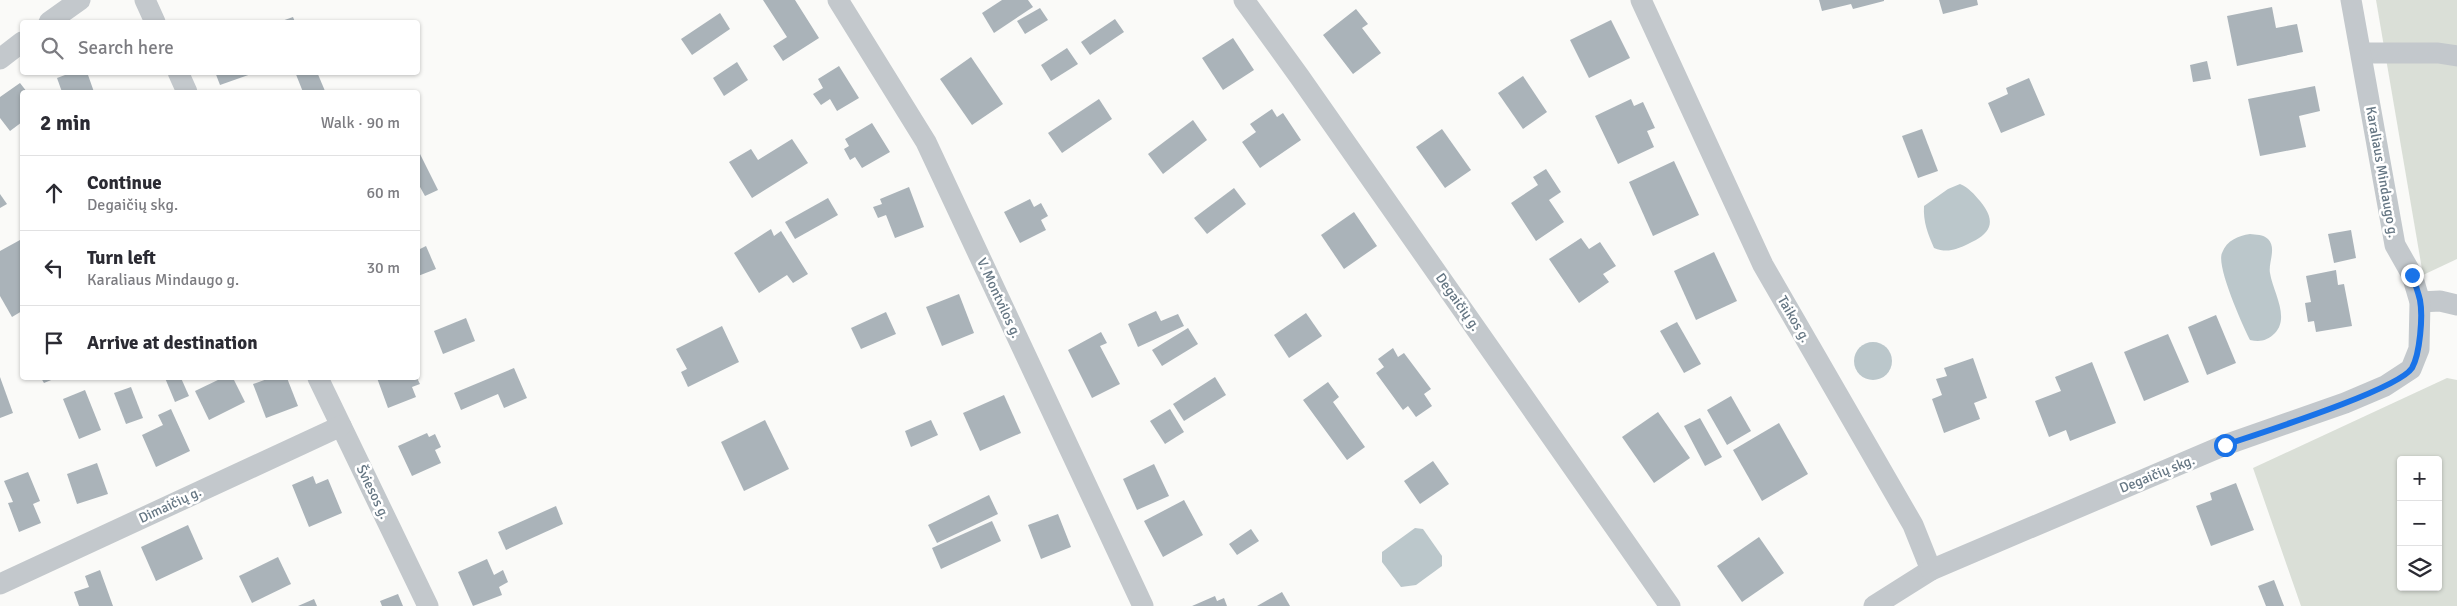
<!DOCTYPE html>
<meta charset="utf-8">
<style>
:root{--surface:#fff;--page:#f2f2f3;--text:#2b2b33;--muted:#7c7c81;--line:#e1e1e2}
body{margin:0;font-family:Signika,sans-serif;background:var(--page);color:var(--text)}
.controls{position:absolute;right:15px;bottom:15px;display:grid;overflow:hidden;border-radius:5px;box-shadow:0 1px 4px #0004}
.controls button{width:45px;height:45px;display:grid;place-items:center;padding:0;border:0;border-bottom:1px solid var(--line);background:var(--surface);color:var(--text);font:25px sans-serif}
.stop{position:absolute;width:15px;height:15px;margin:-11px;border:4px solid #1a73e8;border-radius:50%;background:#fff}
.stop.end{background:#1a73e8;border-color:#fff;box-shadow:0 1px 5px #0008}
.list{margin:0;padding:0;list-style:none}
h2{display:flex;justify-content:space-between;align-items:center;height:65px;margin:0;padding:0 20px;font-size:21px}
h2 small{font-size:16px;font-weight:400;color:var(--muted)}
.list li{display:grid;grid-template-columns:32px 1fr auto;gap:15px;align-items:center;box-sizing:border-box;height:75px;padding:0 20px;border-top:1px solid var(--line)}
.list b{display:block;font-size:19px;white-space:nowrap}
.list p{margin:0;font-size:16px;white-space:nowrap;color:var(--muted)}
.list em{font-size:16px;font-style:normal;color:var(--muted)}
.icon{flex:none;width:28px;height:28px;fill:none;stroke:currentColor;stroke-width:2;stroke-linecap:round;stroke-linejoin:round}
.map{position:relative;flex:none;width:2457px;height:606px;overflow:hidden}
.search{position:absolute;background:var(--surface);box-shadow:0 1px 4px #0004;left:20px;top:20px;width:400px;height:55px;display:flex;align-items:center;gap:12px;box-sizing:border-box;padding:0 18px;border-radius:5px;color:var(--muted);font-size:19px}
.panel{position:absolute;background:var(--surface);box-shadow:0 1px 4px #0004;left:20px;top:90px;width:400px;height:290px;border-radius:5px}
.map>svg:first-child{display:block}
.green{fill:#dadfd7;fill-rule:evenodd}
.water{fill:#bbc7cb}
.building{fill:#aab3b9}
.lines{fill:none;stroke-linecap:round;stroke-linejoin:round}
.street{stroke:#c3c8cc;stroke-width:21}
.route{stroke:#1a73e8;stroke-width:6}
.labels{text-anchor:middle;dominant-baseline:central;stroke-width:5;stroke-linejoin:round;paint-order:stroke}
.street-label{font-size:14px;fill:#657683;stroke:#fff}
</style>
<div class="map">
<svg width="2457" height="606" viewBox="0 0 2457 606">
<rect width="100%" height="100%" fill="#fafaf8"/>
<!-- green -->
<g class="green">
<polygon points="2376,0 2457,0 2457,259 2423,275"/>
<path d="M2447,378L2457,380V606H2301L2253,468ZM2401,460H2438V587H2401Z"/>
</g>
<!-- water -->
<g class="water">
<path d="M1960,184C1969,188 1974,194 1980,201C1998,223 1990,234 1968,244C1955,250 1947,253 1934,248C1928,234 1923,222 1924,206L1948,189Z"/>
<path d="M2250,234C2256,235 2263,234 2268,239C2277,248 2268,263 2270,273C2273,292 2290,317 2275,333C2267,341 2260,342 2250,340C2243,326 2216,266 2222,253C2227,240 2238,236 2250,234Z"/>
<circle cx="1873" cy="361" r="19"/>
<polygon points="1415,528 1423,529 1442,556 1442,566 1416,585 1401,587 1382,562 1382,552"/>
</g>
<!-- building -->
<g class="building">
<polygon points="763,0 795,0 819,38 783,61 773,46 787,37"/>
<polygon points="1002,0 1028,0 1033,7 994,33 982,13"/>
<polygon points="1819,0 1884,0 1884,1 1853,9 1851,4 1822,11"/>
<polygon points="1939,0 1977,0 1978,5 1943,14"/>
<polygon points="2272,7 2276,28 2297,24 2303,52 2237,66 2227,16"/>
<polygon points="1040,8 1048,20 1025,34 1017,21"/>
<polygon points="1356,9 1368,24 1362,28 1381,53 1353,74 1323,35"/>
<polygon points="720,13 730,29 692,55 681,39"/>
<polygon points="293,17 295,22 279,22"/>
<polygon points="1115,19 1124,32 1090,55 1081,42"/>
<polygon points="1611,20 1630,58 1589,78 1570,40"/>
<polygon points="1233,38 1254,70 1223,90 1202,58"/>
<polygon points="1067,48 1078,64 1051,81 1041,65"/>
<polygon points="971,57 1003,104 972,125 940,79"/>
<polygon points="2207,61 2211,79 2193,82 2190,65"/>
<polygon points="737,62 748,80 724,96 713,78"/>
<polygon points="839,66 859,98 837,111 830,99 821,105 813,94 823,88 818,79"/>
<polygon points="73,72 87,72 94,92 62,92 57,78"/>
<polygon points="215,72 254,72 254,73 220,85"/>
<polygon points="295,72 317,72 325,91 303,92"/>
<polygon points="1523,76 1547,112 1523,129 1498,93"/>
<polygon points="2029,78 2045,115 2001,133 1988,103 2008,94 2006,88"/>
<polygon points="20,83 27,92 22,92 22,122 10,131 0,118 0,97"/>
<polygon points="2315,86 2320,111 2299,116 2306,147 2260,156 2248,99"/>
<polygon points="1099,99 1112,119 1062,153 1048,133"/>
<polygon points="1631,99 1634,106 1643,102 1655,128 1647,131 1654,147 1618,164 1595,116"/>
<polygon points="1272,109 1277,117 1283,113 1301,140 1260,168 1242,142 1256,132 1250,124"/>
<polygon points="1193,120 1207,140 1163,174 1148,154"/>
<polygon points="872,123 890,152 862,168 855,157 850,160 844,149 849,146 845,139"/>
<polygon points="1442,129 1471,170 1445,188 1416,147"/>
<polygon points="1922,129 1938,171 1918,178 1902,136"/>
<polygon points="792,139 808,163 752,198 729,162 751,149 758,160"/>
<polygon points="418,150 438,190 425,196 420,187 418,189"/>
<polygon points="1674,161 1699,215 1653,236 1629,182"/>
<polygon points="1546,169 1561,192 1549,200 1564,222 1536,241 1511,203 1538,185 1533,177"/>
<polygon points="909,187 924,227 895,238 886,215 878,218 873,207 882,204 880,199"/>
<polygon points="1234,188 1246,204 1207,234 1194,218"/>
<polygon points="0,194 7,204 0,208"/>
<polygon points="828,198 838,215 795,239 785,222"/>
<polygon points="1030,199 1034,207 1041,203 1048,216 1041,220 1046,230 1020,243 1004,212"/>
<polygon points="1354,212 1377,246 1344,269 1321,235"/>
<polygon points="771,229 774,236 781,231 808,274 793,283 787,275 759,293 734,253"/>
<polygon points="2351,230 2356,258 2334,263 2328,234"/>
<polygon points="1581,238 1589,249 1600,242 1616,266 1603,274 1609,282 1579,303 1549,259"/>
<polygon points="20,240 22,243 22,311 12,317 0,296 0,251"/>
<polygon points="426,246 436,269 418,276 418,250"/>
<polygon points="1714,252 1737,301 1696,320 1674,271"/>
<polygon points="2336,270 2338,285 2344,284 2352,326 2316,332 2314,321 2308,322 2305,303 2311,302 2306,276"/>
<polygon points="959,294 974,333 942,346 926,307"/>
<polygon points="1156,311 1161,321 1178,314 1184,326 1138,347 1128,324"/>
<polygon points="886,312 896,334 861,349 851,328"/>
<polygon points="1306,313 1322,336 1289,358 1274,335"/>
<polygon points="2216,315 2236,363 2207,375 2188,327"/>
<polygon points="466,318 475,341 443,354 434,331"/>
<polygon points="1677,322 1701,364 1684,373 1660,331"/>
<polygon points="722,326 739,362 688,387 681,372 687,369 676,349"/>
<polygon points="1188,328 1198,344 1162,366 1152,350"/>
<polygon points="1101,332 1107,343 1100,346 1120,384 1092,398 1068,350"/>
<polygon points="2168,334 2189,382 2144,401 2124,352"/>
<polygon points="1393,348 1398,357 1404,353 1431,389 1424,394 1432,406 1416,417 1408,406 1403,410 1376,373 1384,367 1378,359"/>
<polygon points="1973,358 1987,398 1974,403 1980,419 1944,433 1932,399 1942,395 1936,379 1947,376 1944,368"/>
<polygon points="2092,362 2116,423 2070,441 2066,430 2049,437 2035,401 2061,391 2055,377"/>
<polygon points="514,368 527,398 504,408 498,394 461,410 454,393"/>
<polygon points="0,377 13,413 0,418"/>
<polygon points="1215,377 1226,395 1184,421 1173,404"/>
<polygon points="41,378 56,378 44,383"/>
<polygon points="165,378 181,378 189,396 175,402"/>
<polygon points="222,378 233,378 245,402 209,420 195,391"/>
<polygon points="270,378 287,378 298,406 266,418 253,384"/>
<polygon points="377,378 417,378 420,384 412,387 416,397 388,408"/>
<polygon points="1328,382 1339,397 1333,402 1365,447 1347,460 1303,400"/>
<polygon points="131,387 143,418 126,424 114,393"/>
<polygon points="85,390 101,430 79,439 63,399"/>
<polygon points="1004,395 1021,433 980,451 963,413"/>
<polygon points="1731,396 1751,431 1727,445 1707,410"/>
<polygon points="171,409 190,451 156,467 142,435 163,425 158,415"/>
<polygon points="1170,409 1184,432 1165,444 1150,421"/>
<polygon points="1658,412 1690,458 1654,483 1622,437"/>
<polygon points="1700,418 1722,457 1705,466 1684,426"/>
<polygon points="765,420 789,469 744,491 721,442"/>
<polygon points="931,420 938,435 911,447 905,431"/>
<polygon points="1779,423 1808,474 1762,501 1733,450"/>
<polygon points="427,433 429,437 435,434 441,447 435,450 441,463 412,476 398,446"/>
<polygon points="1433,461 1449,484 1420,504 1404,481"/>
<polygon points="97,463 108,494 77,504 67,474"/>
<polygon points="1154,464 1169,496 1137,510 1123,479"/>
<polygon points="28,472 40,501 33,504 41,523 19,532 8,503 13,502 4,481"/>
<polygon points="313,476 316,484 328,479 342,513 309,527 292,485"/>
<polygon points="2236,483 2254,530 2211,546 2196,506 2212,500 2210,493"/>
<polygon points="989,495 998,514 937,543 928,525"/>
<polygon points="1184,500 1203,535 1163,557 1144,521"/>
<polygon points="556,506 563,524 506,550 498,532"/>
<polygon points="1058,514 1071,547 1041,559 1028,525"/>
<polygon points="992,521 1001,541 941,569 932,548"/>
<polygon points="188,525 203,559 156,581 141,547"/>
<polygon points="1251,529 1259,541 1237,555 1229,544"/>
<polygon points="1759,537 1784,573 1742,602 1717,566"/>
<polygon points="278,557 291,584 252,603 239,576"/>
<polygon points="487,559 494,575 503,570 508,582 499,587 502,595 473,606 458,572"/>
<polygon points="100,570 113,606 79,606 74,592 89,587 85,576"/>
<polygon points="2274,580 2284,606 2266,606 2258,586"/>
<polygon points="1282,592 1290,606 1257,606"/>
<polygon points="398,594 403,606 382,606 380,601"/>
<polygon points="1215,596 1217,601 1224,598 1227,606 1192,606"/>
<polygon points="314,599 317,606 298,606"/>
</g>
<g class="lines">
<!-- street -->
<g class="street">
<polyline points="145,0 155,22"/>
<polyline points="838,0 926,142 1143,606"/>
<polyline points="1244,0 1299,76 1670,606"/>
<polyline points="1641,0 1763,265 1913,525 1931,570 1874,606"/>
<polyline points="49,22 80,0"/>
<polyline points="2362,53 2438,53 2457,56"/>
<polyline points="0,59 22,42"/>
<polyline points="178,72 187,92"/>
<polyline points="2420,302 2440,301 2457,305"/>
<polyline points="318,378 428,606"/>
<polyline points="1931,570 2225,445 2345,403 2385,386 2411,369 2419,349 2420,302 2412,275 2395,245 2351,0"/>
<polyline points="0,584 341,426"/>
</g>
</g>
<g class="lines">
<!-- route -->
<path class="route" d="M2225,445C2257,434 2398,390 2412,368C2420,354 2423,316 2420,300C2418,292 2415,283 2412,275"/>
</g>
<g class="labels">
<!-- street labels -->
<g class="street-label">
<text transform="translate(2382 172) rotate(80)">Karaliaus Mindaugo g.</text>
<text transform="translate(999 298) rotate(65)">V. Montvilos g.</text>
<text transform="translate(1458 302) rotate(55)">Degaičių g.</text>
<text transform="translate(1794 319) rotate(60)">Taikos g.</text>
<text transform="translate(2157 474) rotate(-22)">Degaičių skg.</text>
<text transform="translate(373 492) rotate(64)">Šviesos g.</text>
<text transform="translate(170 505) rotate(-25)">Dimaičių g.</text>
</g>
</g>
</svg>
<div class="controls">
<button>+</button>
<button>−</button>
<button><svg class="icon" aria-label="layers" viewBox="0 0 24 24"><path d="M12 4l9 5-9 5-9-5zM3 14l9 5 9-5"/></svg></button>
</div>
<div class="stop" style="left:2225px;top:445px"></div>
<div class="stop end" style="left:2412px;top:275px"></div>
<div class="search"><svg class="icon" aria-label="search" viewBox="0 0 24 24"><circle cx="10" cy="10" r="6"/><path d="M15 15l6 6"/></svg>Search here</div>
<section class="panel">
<h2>2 min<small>Walk · 90 m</small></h2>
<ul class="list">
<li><svg class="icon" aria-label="ahead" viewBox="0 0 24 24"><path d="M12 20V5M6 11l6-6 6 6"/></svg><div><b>Continue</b><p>Degaičių skg.</p></div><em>60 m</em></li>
<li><svg class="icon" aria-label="left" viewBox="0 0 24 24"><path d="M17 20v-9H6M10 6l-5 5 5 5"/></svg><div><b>Turn left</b><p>Karaliaus Mindaugo g.</p></div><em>30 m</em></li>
<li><svg class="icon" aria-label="arrive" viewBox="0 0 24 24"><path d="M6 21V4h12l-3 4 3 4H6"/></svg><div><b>Arrive at destination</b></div></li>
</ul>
</section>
</div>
